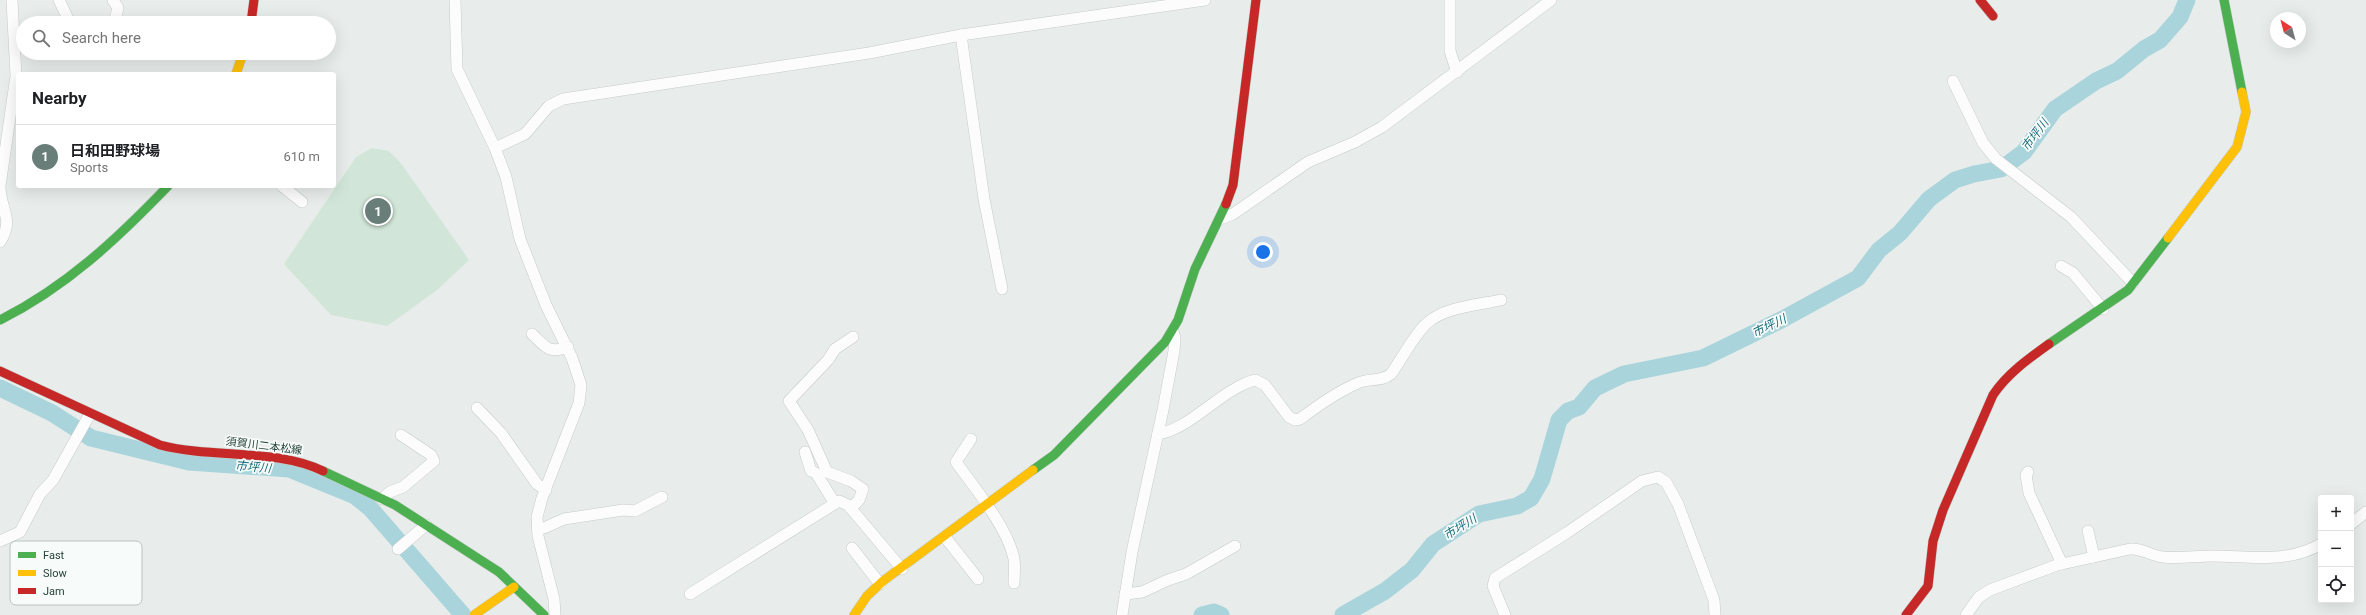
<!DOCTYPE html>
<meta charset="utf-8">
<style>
:root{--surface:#fff;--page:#f2f2f2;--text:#202124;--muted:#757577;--line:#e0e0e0;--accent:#697e78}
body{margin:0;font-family:Roboto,"Noto Sans JP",sans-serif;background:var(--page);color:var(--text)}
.controls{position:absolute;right:12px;bottom:12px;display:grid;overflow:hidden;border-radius:4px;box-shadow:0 4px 16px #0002}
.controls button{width:36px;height:36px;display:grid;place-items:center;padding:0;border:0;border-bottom:1px solid var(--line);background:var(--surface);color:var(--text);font:20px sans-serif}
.compass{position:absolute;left:2270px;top:12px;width:36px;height:36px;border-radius:50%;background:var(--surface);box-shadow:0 4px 16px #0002;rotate:324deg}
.you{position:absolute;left:1263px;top:252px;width:14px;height:14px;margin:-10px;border:3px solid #fff;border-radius:50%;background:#1a73e8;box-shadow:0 0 0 6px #1a73e833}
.badge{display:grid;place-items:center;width:26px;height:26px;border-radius:50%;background:var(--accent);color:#fff;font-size:13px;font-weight:700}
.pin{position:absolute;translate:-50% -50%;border:2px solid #fff;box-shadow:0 1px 4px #0006}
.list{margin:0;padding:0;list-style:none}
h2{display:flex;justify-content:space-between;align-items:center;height:52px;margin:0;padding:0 16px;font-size:17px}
h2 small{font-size:13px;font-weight:400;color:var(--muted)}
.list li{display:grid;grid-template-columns:26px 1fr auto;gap:12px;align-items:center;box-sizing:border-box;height:64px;padding:0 16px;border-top:1px solid var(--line)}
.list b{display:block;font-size:15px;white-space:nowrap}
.list p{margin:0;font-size:13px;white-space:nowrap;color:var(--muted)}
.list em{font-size:13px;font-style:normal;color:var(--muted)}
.icon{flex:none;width:22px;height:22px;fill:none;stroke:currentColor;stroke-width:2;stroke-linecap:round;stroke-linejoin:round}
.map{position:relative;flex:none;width:2366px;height:615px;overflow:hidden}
.search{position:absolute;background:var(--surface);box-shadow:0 4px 16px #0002;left:16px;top:16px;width:320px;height:44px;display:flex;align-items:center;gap:10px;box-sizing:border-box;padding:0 14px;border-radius:22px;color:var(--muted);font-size:15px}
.panel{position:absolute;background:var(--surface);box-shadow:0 4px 16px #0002;left:16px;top:72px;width:320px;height:116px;border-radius:4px}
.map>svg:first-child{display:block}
.grass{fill:#d1e6d8}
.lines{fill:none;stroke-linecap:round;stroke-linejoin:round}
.river{stroke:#a9d4db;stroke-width:17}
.street-casing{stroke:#c5cac8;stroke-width:12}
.fast-casing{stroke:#c3cbc8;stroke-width:10}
.slow-casing{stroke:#c3cbc8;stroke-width:10}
.jam-casing{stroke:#c3cbc8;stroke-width:10}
.street{stroke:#fcfcfc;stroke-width:11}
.fast{stroke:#4caf50;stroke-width:9}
.slow{stroke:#ffc107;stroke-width:9}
.jam{stroke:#c62828;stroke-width:9}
.labels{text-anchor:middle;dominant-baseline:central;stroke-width:3.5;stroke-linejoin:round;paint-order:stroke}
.street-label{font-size:11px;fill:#24423a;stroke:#f7fbf9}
.water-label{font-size:12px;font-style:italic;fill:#1c6f80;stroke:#f7fbf9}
.key{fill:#f7fbf9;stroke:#b8c4c0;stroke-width:1}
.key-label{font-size:11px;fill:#24423a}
</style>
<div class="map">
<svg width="2366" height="615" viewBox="0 0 2366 615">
<rect width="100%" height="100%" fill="#e8edeb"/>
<!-- grass -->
<polygon class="grass" points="372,148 389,151 400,162 469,260 436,291 387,326 331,315 284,264 356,157"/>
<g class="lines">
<!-- river -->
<g class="river">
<polyline points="0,388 52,413 91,438 189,462 289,469 355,496 370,508 463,615"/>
<polyline points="1202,615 1214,612 1221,615"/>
<polyline points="1343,615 1385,591 1412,570 1433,544 1479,514 1517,506 1531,498 1542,479 1559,420 1568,411 1579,407 1595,388 1624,374 1703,358 1781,320 1858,278 1879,250 1900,233 1929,199 1955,180 1974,174 2001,169 2024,152 2055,109 2096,81 2117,71 2144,49 2160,40 2180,17 2187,0"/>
</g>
<defs>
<g id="street">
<polyline points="59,0 70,23"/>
<polyline points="113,0 118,8 114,23"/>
<polyline points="455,0 457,69 495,148 506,177 520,239 546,305 572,358 581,385 579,403 542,498 537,517 538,536 554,599 555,615"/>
<polyline points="1450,0 1450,51 1457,72"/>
<polyline points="961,35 984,199 1002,289"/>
<polyline points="1953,81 1983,143 1996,159 2071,217 2133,283"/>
<polyline points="495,148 525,134 549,106 563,99 869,53 961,35 1205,0"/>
<polyline points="282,186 302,202"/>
<polyline points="1220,219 1233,214 1308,162 1355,142 1382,127 1551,0"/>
<path d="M0,242C15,219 0,210 0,186L16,76L12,0"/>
<polyline points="2061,266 2073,273 2103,309"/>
<path d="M532,334C546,347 548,354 568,347"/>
<polyline points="477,408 501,433 537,484 546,490"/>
<path d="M1158,434C1191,429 1221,389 1255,380L1265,385L1289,417L1295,420L1300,419C1319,405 1337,392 1358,383C1369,378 1381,382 1391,374C1402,359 1412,338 1426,324C1444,307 1478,305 1501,300"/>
<path d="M971,439L956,462C974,487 1006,526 1013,555C1016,564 1014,574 1014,583"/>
<polyline points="805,452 811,471 816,473 834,502"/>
<polyline points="2028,472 2026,475 2029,493 2062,564"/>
<polyline points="382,499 390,492 403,487 434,461 431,455 401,435"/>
<polyline points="851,508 859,500 863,489 851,481 827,472 808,430 789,401 828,360 835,349 853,337"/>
<polyline points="2351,524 2366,512"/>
<polyline points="537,528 544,528 564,519 623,510 635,511 662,497"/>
<polyline points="2088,531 2094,557"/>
<polyline points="945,537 978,579"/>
<polyline points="0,541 20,532 40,494 53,480 90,414"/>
<polyline points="852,548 880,584"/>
<polyline points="398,549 426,525"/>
<polyline points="690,594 839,501 848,505 902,569"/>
<polyline points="1125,594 1142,592 1168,580 1186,574 1235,546"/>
<polyline points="1122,615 1132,552 1163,410 1174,351 1175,338 1173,331"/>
<polyline points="1505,615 1493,586 1495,578 1568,532 1642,481 1658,477 1666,482 1678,504 1714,600 1715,615"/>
<path d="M1966,615L1979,597L1990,590L2057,565L2130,549C2143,548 2151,556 2163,557C2179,559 2196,556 2212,556C2249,556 2287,564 2321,544"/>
</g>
<g id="fast">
<polyline points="2224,0 2242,92"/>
<path d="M0,320C66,287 117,239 168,186"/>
<polyline points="2049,344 2128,290 2168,238"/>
<polyline points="1033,470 1054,455 1165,342 1178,320 1195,269 1226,204"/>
<polyline points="323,471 395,505 499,572 544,615"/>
</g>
<g id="slow">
<polyline points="236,74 243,53"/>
<polyline points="2168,238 2237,147 2246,112 2242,92"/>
<polyline points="474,615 514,587"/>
<polyline points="854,615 867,596 883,581 1033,470"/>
</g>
<g id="jam">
<polyline points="1980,0 1993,16"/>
<polyline points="251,23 254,0"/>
<polyline points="1226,204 1233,185 1256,0"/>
<path d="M0,371L160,445C213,459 275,448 323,471"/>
<path d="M1906,615L1928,586L1933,541L1943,510L1993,395C2007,374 2028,359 2049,344"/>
</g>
</defs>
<!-- street casing -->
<use href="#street" class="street-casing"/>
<!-- fast casing -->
<use href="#fast" class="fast-casing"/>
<!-- slow casing -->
<use href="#slow" class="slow-casing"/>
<!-- jam casing -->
<use href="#jam" class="jam-casing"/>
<!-- street -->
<use href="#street" class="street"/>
<!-- fast -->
<use href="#fast" class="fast"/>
<!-- slow -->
<use href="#slow" class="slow"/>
<!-- jam -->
<use href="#jam" class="jam"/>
</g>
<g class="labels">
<!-- street labels -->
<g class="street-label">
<text transform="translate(264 446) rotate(7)">須賀川二本松線</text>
</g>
<!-- water labels -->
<g class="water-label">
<text transform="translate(2035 135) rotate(-53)">市坪川</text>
<text transform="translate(1769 326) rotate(-26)">市坪川</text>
<text transform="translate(253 467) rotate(5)">市坪川</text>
<text transform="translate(1460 527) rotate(-32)">市坪川</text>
</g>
</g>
<!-- legend -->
<rect x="10" y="541" width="132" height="64" rx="6" class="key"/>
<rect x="18" y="552" width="18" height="6" fill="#4caf50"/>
<rect x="18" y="570" width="18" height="6" fill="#ffc107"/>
<rect x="18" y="588" width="18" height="6" fill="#c62828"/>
<g class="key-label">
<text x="43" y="559">Fast</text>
<text x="43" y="577">Slow</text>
<text x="43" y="595">Jam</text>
</g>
</svg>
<div class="controls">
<button>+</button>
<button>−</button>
<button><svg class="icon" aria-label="locate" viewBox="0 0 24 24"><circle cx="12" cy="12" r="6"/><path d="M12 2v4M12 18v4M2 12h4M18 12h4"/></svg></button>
</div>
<svg class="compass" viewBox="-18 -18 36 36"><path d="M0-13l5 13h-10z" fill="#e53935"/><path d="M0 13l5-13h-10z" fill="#757577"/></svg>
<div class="you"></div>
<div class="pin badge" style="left:378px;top:211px">1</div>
<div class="search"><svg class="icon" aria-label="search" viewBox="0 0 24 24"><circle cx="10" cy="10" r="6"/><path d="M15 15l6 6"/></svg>Search here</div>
<section class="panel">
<h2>Nearby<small></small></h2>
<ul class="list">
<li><span class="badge">1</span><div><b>日和田野球場</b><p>Sports</p></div><em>610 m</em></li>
</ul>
</section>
</div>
